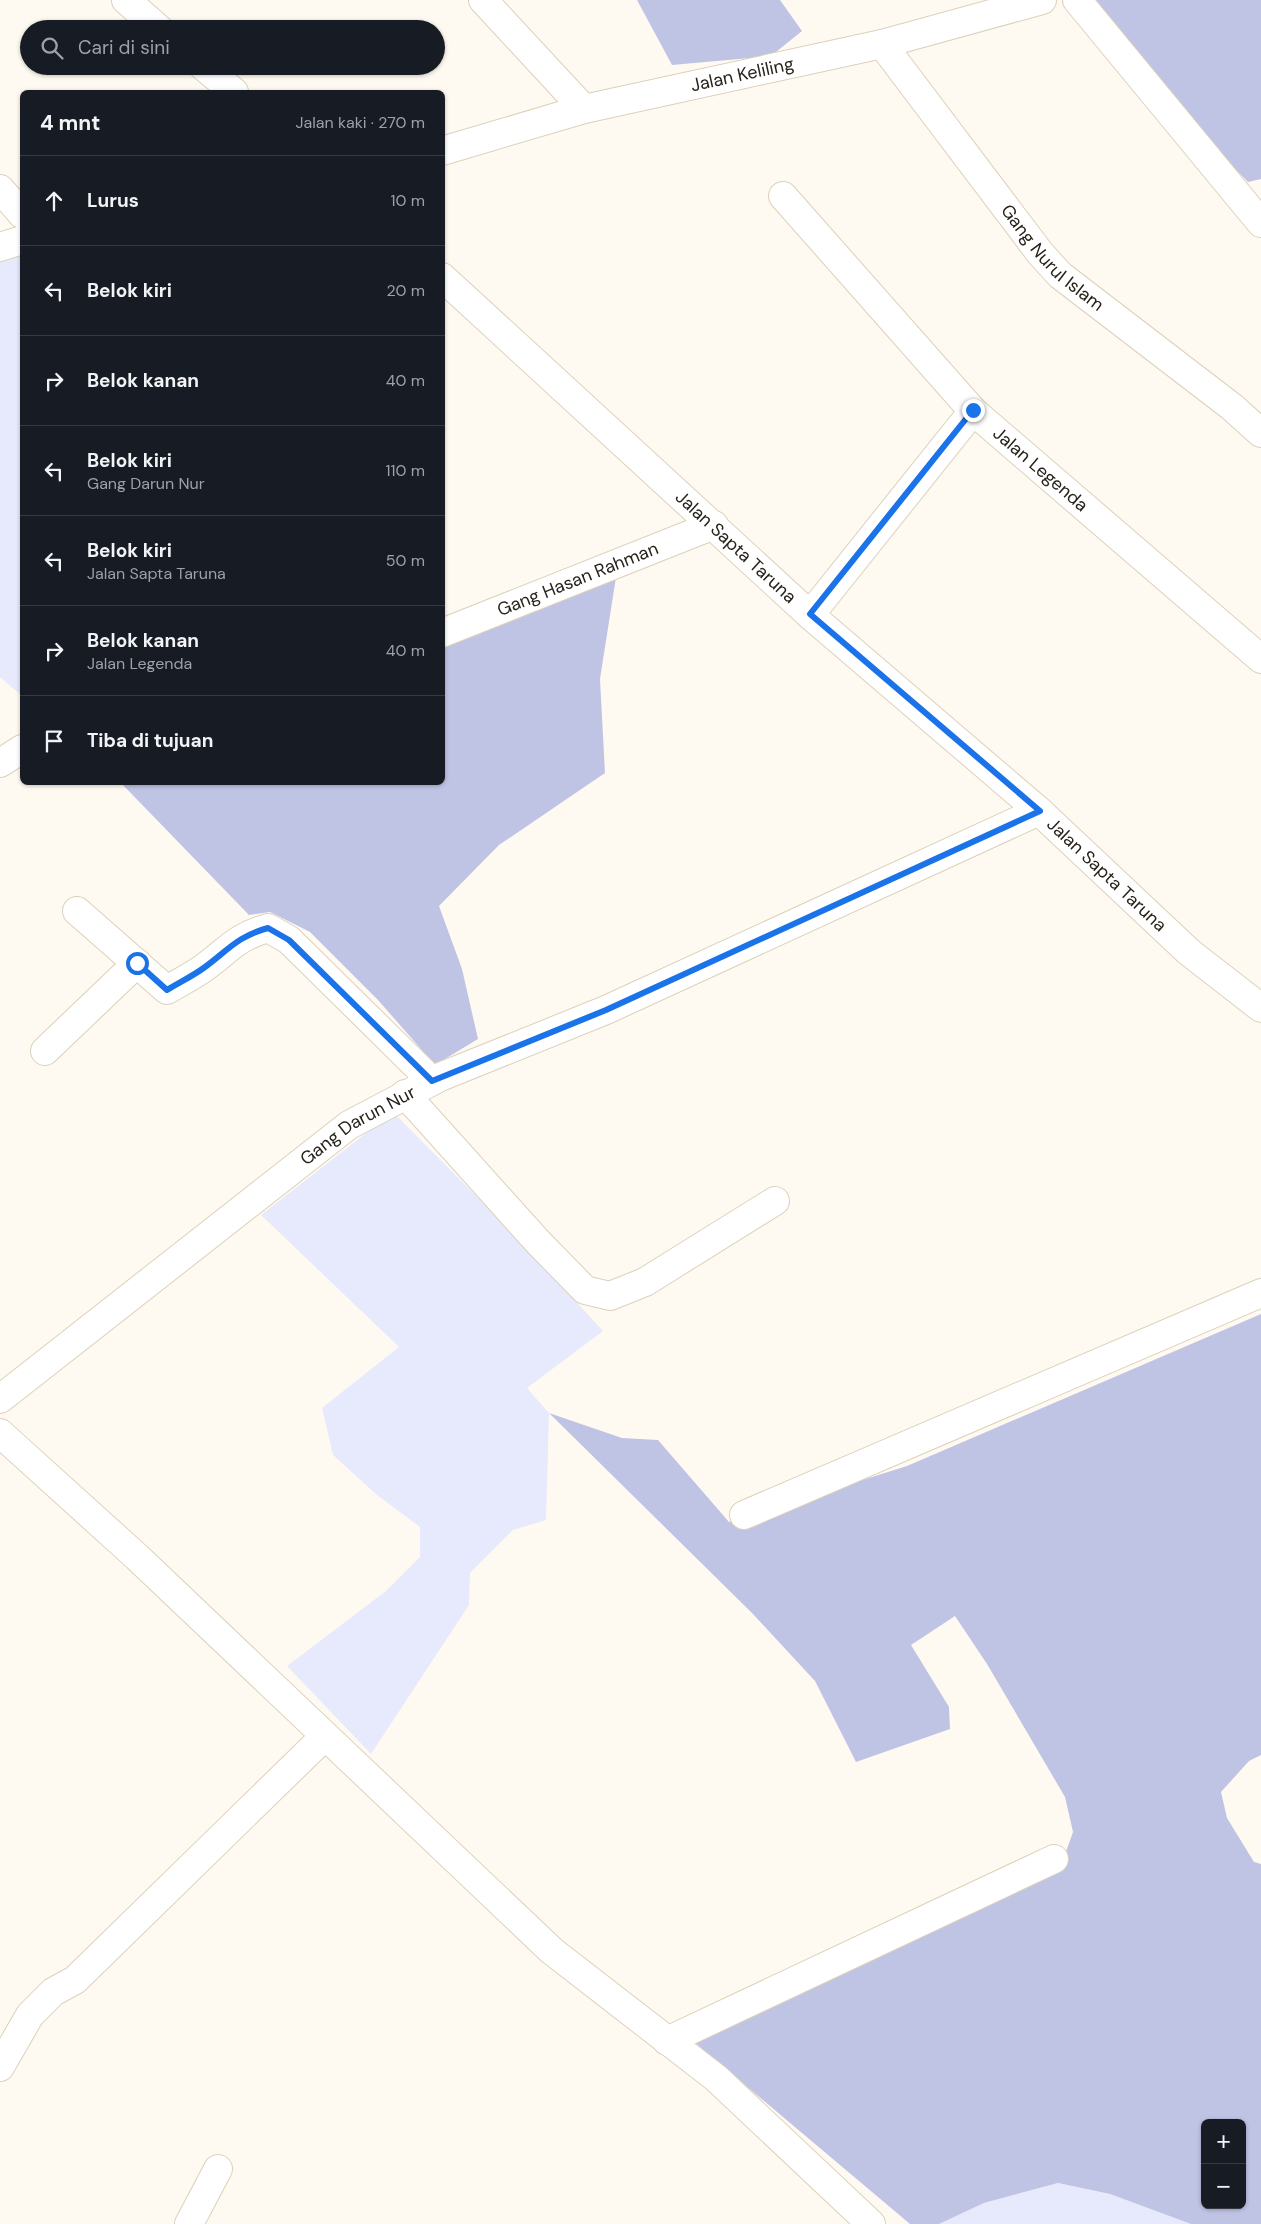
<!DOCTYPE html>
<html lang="id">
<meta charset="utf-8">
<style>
:root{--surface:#171b24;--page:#20242c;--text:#f1f3f6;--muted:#9ea1a6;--line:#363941}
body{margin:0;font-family:"DM Sans",sans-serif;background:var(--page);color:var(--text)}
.controls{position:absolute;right:15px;bottom:15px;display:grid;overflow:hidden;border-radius:8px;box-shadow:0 1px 4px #0004}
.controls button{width:45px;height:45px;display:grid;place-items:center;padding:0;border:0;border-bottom:1px solid var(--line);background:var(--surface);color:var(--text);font:25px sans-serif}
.stop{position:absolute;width:15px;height:15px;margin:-11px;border:4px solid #1a73e8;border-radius:50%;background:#fff}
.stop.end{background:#1a73e8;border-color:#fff;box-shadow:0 1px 5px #0008}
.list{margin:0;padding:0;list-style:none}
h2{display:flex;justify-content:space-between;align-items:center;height:65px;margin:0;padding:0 20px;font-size:21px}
h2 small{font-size:16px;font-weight:400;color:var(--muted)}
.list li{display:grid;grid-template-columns:32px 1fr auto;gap:15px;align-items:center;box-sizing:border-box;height:90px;padding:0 20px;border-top:1px solid var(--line)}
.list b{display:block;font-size:19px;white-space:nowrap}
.list p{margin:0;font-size:16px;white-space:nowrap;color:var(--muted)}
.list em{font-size:16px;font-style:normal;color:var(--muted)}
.icon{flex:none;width:28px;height:28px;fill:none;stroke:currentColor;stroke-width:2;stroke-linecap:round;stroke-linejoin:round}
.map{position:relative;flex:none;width:1261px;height:2224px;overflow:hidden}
.search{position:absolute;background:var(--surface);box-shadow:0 1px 4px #0004;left:20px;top:20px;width:425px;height:55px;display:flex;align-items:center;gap:12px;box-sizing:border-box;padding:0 18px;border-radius:28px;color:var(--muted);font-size:19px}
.panel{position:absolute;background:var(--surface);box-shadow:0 1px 4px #0004;left:20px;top:90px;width:425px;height:695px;border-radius:8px}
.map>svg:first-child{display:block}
.green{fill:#e7eafd}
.forest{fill:#c0c4e4;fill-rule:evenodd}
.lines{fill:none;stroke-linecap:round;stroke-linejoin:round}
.street-casing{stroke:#dcd1ba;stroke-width:30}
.secondary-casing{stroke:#dcd1ba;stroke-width:30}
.street{stroke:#fff;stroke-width:28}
.secondary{stroke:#fff;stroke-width:28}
.route{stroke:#1a73e8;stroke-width:6}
.labels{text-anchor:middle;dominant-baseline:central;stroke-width:4;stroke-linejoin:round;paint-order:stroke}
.street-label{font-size:18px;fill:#27231a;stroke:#fff}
</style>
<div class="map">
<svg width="1261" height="2224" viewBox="0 0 1261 2224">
<rect width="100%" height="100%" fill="#fffaf1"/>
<!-- green -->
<g class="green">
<polygon points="22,253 22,696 0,677 0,261"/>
<polygon points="393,1112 516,1236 603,1331 527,1388 549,1413 546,1520 513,1530 470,1573 469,1605 371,1754 287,1666 386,1591 420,1557 420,1527 377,1495 333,1455 322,1408 399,1347 261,1215"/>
<polygon points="1058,2183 1110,2194 1191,2224 939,2224 984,2203"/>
</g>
<!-- forest -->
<g class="forest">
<polygon points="637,0 780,0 802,31 771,56 672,65"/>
<polygon points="1090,0 1261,0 1261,179 1248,182 1198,131"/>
<polygon points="616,577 600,679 605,773 499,845 439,906 462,969 478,1039 435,1065 378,1000 310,932 270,912 249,915 121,783 442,782 443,645"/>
<path d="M1261,1314V1755L1249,1761L1221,1792L1227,1818L1254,1862L1261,1864V2224H1191L1110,2194L1058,2183L984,2203L939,2224H910L693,2041L1059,1871L1073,1832L1065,1797L987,1664L955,1616L911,1645L949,1707L950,1729L856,1762L815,1681L752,1613L549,1413L622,1438L658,1440L729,1522L907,1466ZM1205,2123H1242V2205H1205Z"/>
</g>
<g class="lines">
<defs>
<g id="street">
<polyline points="126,0 159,29"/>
<polyline points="483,0 584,109"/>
<polyline points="1077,0 1261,223"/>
<path id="s1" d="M882,44L1040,253L1060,275L1232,407L1261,433"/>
<polyline points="203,66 234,92"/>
<polyline points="0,189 22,214"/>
<path id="s2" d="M783,196L973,411L1261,659"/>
<path id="s3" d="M442,277L810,615L1039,811L1189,952L1261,1008"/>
<polyline points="810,615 973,411"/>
<path id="s4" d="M442,633L714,525"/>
<polyline points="0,763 22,749"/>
<path d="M77,911L167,990C180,982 193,976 205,967C228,950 238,936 268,928L289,940L432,1081"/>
<polyline points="45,1051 137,963"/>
<polyline points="405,1094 538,1242 585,1290 610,1296 645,1282 775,1201"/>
<path id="s5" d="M0,1399L349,1125L440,1077L606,1010L1039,811"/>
<polyline points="0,1433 137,1557 552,1951 716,2078 871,2224"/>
<polyline points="744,1515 1261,1293"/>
<polyline points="667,2041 1054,1859"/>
<polyline points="0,2067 30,2015 53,1992 75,1980 325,1736"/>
<polyline points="189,2224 218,2169"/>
</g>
<g id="secondary">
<path id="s6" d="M442,151L584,109L882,44L1042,0"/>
<polyline points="0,247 22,240"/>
</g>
</defs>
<!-- street casing -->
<use href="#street" class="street-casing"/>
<!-- secondary casing -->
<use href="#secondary" class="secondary-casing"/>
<!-- street -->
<use href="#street" class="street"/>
<!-- secondary -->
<use href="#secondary" class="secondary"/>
</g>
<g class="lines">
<!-- route -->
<path class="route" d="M137,963L167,990C180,982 193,976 205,967C228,950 238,936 268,928L289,940L432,1081L606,1010L1040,811L810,614L973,410"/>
</g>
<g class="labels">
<!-- street labels -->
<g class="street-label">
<text stroke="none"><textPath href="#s6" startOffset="310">Jalan Keliling</textPath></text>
<text stroke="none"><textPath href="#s1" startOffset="274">Gang Nurul Islam</textPath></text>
<text stroke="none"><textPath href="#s2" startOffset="376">Jalan Legenda</textPath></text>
<text stroke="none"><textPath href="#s3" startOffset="399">Jalan Sapta Taruna</textPath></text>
<text stroke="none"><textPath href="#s4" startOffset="146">Gang Hasan Rahman</textPath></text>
<text stroke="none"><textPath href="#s3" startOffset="894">Jalan Sapta Taruna</textPath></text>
<text stroke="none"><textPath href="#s5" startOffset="451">Gang Darun Nur</textPath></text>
</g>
</g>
</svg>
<div class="controls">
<button>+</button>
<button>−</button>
</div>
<div class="stop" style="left:137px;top:963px"></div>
<div class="stop end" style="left:973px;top:410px"></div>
<div class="search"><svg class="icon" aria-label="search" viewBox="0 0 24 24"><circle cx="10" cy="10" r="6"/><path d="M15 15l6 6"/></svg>Cari di sini</div>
<section class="panel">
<h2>4 mnt<small>Jalan kaki · 270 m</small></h2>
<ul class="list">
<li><svg class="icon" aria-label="ahead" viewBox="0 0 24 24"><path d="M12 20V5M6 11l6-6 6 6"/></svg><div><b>Lurus</b></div><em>10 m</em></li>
<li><svg class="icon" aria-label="left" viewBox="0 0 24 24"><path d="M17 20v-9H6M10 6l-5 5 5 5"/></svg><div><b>Belok kiri</b></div><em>20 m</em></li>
<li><svg class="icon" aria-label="right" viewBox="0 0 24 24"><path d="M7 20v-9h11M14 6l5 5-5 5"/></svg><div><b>Belok kanan</b></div><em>40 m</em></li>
<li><svg class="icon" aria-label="left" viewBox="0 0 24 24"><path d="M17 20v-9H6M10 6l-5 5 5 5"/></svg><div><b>Belok kiri</b><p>Gang Darun Nur</p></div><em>110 m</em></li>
<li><svg class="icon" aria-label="left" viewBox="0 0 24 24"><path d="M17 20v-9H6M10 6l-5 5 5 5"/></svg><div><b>Belok kiri</b><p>Jalan Sapta Taruna</p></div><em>50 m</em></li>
<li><svg class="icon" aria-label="right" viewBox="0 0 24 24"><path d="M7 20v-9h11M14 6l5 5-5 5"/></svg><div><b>Belok kanan</b><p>Jalan Legenda</p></div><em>40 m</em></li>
<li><svg class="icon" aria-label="arrive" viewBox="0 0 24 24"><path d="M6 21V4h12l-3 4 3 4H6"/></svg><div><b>Tiba di tujuan</b></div></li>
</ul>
</section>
</div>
